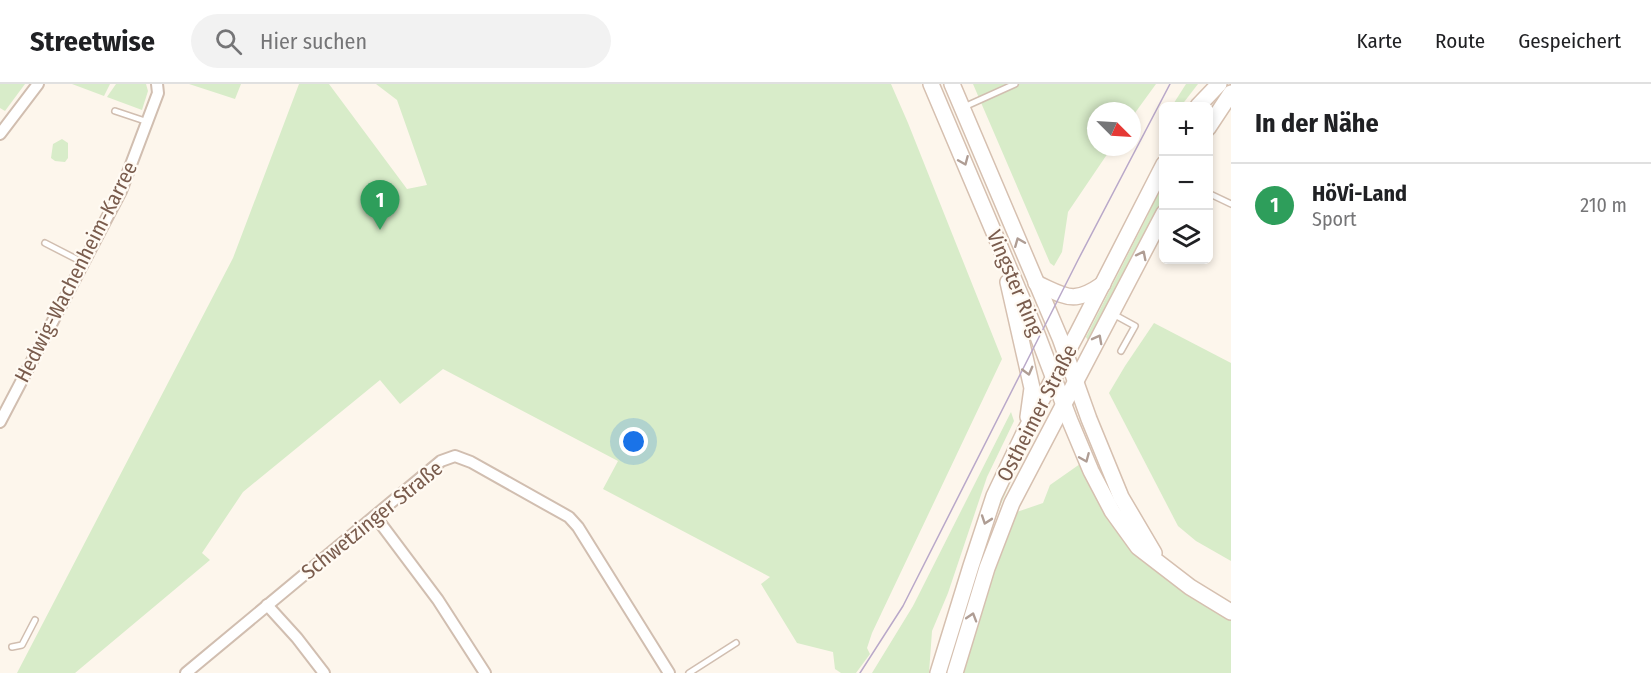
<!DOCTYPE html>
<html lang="de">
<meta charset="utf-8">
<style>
:root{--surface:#fff;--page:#f2f2f2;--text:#202124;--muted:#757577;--line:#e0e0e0;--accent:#b45309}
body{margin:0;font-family:"Fira Sans Condensed",sans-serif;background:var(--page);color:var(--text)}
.controls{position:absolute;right:18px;top:18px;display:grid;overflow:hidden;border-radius:9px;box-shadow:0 3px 9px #0003}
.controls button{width:54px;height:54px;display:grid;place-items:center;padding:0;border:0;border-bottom:2px solid var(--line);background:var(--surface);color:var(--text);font:30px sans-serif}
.compass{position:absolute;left:1087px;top:18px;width:54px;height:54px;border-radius:50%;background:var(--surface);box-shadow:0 3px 9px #0003;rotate:114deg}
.you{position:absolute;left:634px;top:358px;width:21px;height:21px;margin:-15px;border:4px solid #fff;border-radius:50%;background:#1a73e8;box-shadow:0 0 0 9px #1a73e833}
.badge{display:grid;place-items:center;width:39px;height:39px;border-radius:50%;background:var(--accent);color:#fff;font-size:20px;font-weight:700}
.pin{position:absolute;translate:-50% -50px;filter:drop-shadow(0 2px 3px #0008)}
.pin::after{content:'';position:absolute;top:32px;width:21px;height:18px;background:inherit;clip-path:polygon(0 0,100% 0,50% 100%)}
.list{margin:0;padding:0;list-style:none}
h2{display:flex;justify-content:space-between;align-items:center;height:78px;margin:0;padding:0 24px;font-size:26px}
h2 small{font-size:20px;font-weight:400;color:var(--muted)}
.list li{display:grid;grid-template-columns:39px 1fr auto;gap:18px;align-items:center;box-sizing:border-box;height:84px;padding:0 24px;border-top:2px solid var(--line)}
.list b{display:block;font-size:22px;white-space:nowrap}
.list p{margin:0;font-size:20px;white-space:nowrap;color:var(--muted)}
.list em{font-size:20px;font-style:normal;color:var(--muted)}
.icon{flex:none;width:33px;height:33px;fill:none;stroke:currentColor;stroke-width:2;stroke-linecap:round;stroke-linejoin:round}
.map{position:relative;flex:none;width:1231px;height:589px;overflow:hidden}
header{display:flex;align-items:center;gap:36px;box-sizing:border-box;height:84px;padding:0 30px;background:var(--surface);border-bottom:2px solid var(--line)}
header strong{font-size:28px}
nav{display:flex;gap:33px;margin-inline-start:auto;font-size:21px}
.search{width:420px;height:54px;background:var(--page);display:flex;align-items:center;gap:15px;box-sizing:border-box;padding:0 21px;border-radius:33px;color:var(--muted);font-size:22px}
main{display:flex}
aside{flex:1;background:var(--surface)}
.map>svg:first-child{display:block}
.green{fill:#d8ecc9}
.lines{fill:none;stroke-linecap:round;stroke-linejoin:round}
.service-casing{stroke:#d1beb0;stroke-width:8}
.minor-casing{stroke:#d1beb0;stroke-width:14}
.secondary-casing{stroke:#d6c0b0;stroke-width:18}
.service{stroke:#fff;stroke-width:5}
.minor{stroke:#fff;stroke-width:10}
.secondary{stroke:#fff;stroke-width:15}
.tram{stroke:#b9a8c9;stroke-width:1.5}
.oneway{stroke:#af9d94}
.labels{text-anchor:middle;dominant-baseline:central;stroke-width:4.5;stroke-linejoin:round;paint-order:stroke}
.street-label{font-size:21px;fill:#7a5c4d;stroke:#fffaf3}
</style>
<header>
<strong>Streetwise</strong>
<div class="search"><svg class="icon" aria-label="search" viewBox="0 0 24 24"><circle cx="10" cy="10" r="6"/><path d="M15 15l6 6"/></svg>Hier suchen</div>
<nav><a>Karte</a><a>Route</a><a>Gespeichert</a></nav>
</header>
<main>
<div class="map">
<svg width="1231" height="589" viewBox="0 0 1231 589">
<rect width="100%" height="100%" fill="#fdf6ec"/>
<!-- green -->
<g class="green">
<polygon points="0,0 25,0 5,27 0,24"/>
<polygon points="72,0 110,0 104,12"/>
<polygon points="116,0 146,0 148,7 142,26 107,13"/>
<polygon points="189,0 241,0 235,15"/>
<polygon points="299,0 329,0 407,105 427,101 397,16 376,0 891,0 908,39 1002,275 872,549 867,564 870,570 856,589 841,589 835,585 833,568 797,559 761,500 770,493 603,405 618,377 443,285 400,320 380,296 243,408 202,469 210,476 75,589 17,589 233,174"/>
<polygon points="973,0 1156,0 1132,33 1132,27 1096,27 1096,63 1112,63 1068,128 1062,168 1054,182 1050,179"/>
<polygon points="1186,0 1198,0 1181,22 1172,22"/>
<polygon points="62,55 68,59 68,74 65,78 55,77 51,74 53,60"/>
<polygon points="1163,91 1163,115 1090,260 1086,253 1147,133"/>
<polygon points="1154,239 1231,279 1231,477 1196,457 1178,442 1109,309 1125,282"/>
<polygon points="1011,328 1014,337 987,393 948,509 932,547 929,589 872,589 913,522"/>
<polygon points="1041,329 1044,330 1016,385 992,441 951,589 945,589 989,437"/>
<polygon points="1080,380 1135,468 1180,505 1231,535 1231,589 962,589 1000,468 1014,429 1043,419 1050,401"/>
</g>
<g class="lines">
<defs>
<g id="service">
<polyline points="964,23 1015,0"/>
<polyline points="115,27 148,38"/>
<polyline points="1208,109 1231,120"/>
<polyline points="45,159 84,179"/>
<polyline points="1113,230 1135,242 1121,267"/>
<polyline points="12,563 22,561 35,536"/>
<polyline points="689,589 736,559"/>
</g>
<g id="minor">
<polyline points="0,50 38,0"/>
<polyline points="0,338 121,107 158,9 157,0"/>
<polyline points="375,432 438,516 485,589"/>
<polyline points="267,521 297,554 324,589"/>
<polyline points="186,589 441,377 455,372 471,378 569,433 578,443 669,589"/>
</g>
<g id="secondary">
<polyline points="931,0 1037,250 1070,337 1091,387 1112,427 1138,463 1190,503 1231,528"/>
<polyline points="952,0 1060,254 1089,335 1121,413 1154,469"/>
<polyline points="1198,22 1219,0"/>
<polyline points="1208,44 1231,9"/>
<polyline points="1008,198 1032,304 1028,333"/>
<path d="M1036,199C1067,213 1073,221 1103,200"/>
<polyline points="938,589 971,482 994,412 1025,347 1078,248 1164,80"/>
<polyline points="955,589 987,484 1012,419 1164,129"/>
</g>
</defs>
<!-- service casing -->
<use href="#service" class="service-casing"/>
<!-- minor casing -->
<use href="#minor" class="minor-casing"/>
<!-- secondary casing -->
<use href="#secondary" class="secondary-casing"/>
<!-- service -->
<use href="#service" class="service"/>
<!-- minor -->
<use href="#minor" class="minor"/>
<!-- secondary -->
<use href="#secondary" class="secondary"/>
<!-- tram -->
<polyline class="tram" points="860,589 903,522 1078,176 1170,0"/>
</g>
<!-- one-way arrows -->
<defs><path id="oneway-chevron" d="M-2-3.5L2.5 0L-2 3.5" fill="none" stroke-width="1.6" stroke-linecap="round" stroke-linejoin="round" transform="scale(1.5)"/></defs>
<g class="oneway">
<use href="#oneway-chevron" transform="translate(964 77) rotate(67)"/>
<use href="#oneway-chevron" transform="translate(1019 158) rotate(-112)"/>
<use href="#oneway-chevron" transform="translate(1142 171) rotate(-63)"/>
<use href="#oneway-chevron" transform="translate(1098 255) rotate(-62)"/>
<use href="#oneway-chevron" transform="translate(1028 287) rotate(75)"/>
<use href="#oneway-chevron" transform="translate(1085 374) rotate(67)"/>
<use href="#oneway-chevron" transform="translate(986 436) rotate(109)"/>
<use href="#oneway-chevron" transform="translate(972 533) rotate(-73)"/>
</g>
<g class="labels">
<!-- street labels -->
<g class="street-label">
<text transform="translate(76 188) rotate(-63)">Hedwig-Wachenheim-Karree</text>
<text transform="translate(1015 199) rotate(67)">Vingster Ring</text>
<text transform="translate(1037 329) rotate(-63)">Ostheimer Straße</text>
<text transform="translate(372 436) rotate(-39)">Schwetzinger Straße</text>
</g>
</g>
</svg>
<div class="controls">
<button>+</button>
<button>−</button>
<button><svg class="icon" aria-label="layers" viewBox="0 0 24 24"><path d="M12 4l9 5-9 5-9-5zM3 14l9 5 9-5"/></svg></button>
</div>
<svg class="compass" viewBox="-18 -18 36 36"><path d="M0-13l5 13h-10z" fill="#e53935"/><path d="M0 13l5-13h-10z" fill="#757577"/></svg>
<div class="you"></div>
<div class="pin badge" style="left:380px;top:146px;background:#2e9e5b">1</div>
</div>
<aside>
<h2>In der Nähe<small></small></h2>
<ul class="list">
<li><span class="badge" style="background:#2e9e5b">1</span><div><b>HöVi-Land</b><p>Sport</p></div><em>210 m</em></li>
</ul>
</aside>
</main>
